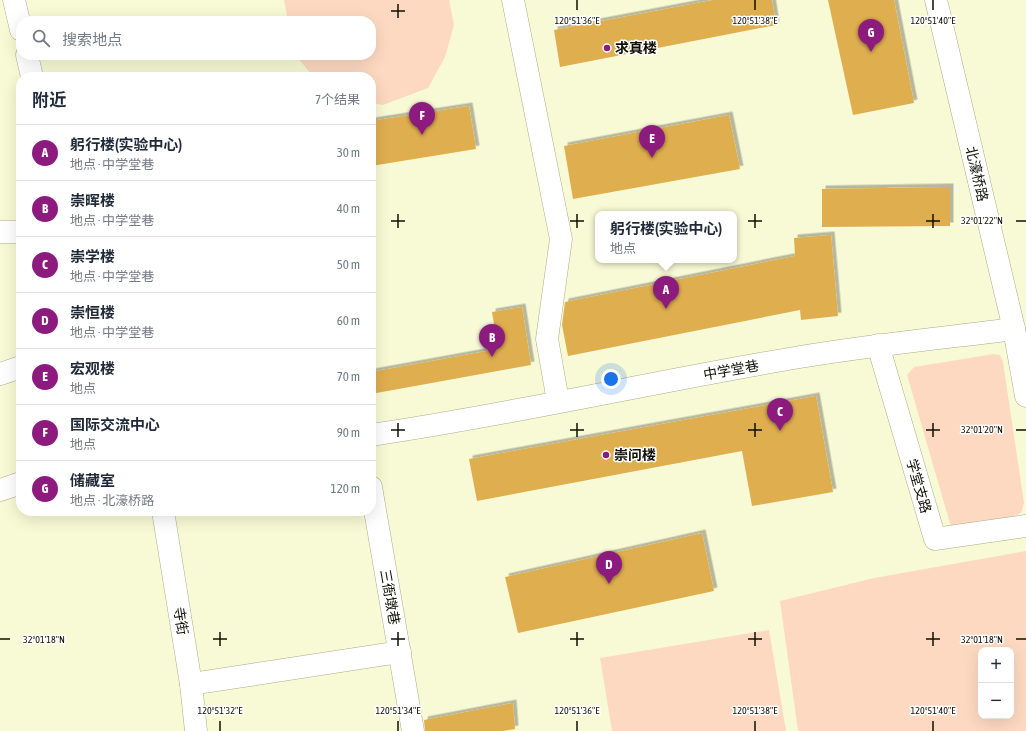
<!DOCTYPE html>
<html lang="zh">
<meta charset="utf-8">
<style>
:root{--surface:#fff;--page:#f2f2f3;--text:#1f2937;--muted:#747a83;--line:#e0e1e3;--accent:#8c1b7d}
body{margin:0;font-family:"Asap Condensed","Noto Sans SC",sans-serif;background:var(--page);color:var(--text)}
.controls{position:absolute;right:12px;bottom:12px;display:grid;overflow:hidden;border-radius:8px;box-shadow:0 4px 16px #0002}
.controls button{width:36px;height:36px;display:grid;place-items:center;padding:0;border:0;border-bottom:1px solid var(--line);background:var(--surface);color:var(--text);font:20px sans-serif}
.you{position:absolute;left:611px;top:379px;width:14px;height:14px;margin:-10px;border:3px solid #fff;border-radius:50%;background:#1a73e8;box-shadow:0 0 0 6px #1a73e833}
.badge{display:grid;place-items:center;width:26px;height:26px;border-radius:50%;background:var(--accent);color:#fff;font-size:13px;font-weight:700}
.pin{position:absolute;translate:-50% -33px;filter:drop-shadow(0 1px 2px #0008)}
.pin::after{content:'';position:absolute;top:21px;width:14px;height:12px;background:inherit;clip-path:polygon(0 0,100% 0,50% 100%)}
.popup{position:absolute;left:595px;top:211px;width:142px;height:52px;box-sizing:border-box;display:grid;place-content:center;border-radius:8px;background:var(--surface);filter:drop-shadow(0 1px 3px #0005);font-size:13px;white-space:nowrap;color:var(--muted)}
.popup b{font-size:15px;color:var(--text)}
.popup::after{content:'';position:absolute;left:50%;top:100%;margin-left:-8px;border:8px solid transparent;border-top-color:var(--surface)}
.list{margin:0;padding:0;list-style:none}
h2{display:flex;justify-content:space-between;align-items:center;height:52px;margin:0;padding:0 16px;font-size:17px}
h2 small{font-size:13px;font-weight:400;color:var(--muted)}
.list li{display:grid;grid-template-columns:26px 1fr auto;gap:12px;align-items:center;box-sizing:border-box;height:56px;padding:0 16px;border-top:1px solid var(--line)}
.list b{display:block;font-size:15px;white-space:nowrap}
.list p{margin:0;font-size:13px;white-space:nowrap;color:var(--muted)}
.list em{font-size:13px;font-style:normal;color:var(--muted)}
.icon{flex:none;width:22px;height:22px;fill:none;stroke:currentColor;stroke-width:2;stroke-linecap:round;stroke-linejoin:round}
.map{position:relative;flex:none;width:1026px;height:731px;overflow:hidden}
.search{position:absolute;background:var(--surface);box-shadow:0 4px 16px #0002;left:16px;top:16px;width:360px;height:44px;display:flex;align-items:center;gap:10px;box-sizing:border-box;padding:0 14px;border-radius:16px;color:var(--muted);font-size:15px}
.panel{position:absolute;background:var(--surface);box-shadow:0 4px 16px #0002;left:16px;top:72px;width:360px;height:444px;border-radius:16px}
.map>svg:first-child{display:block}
.green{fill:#fdd9c1;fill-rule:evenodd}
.building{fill:#dfaf50;filter:url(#shadow)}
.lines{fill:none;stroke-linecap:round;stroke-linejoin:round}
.minor-casing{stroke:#abac89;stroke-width:23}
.major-casing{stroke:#abac89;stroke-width:23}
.minor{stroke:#fff;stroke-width:22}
.major{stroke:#fff;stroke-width:22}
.ticks{fill:none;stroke:#0f0f04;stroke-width:1.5}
.poi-dot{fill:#8c1b7d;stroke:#fff;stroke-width:1.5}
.labels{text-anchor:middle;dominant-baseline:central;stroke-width:3;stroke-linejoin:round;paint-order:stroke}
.poi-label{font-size:14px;font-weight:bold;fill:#0f0f04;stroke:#fff;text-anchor:start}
.street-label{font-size:14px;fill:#0f0f04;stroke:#fff}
.ticks-label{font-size:10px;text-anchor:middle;fill:#0f0f04;stroke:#fff;stroke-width:3;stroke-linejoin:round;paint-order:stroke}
</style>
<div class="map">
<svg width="1026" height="731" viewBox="0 0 1026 731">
<defs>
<filter id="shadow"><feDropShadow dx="3.5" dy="-3.5" stdDeviation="0" flood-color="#0004"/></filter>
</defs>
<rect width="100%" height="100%" fill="#f8fad5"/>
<!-- green -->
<g class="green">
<polygon points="284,0 449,0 454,25 445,57 428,88 383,105 371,103 371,77 313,77 296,55 371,55 371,21 288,21"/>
<polygon points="994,354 1000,355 1003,362 1024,503 1021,513 1012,517 951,527 907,375 914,367"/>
<path d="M1026,551V731H798L780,601L874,578ZM981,650H1011V716H981Z"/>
<polygon points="769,630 786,731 612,731 600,658"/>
</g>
<!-- building -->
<g class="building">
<polygon points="713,0 772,0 776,25 560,67 554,30"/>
<polygon points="828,0 894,0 914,103 853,115"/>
<polygon points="469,106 476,149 371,166 371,121"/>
<polygon points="729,115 740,169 573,199 564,146"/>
<polygon points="950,187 950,226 822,227 822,189"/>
<polygon points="831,235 838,316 801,320 800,310 568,356 562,325 565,302 795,256 794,238"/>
<polygon points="522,307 531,365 371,394 371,372 498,349 492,312"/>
<polygon points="816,396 833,492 752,506 742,451 477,501 469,459"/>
<polygon points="702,533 714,591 518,633 505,577"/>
<polygon points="513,703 515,729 503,731 425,731 424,720"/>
</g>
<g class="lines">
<defs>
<g id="minor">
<polyline points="14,0 21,30"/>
<polyline points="513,0 561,239 547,339 558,401"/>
<polyline points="27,55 32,77"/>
<polyline points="0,232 21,232"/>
<polyline points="878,345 935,539 1026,526"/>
<polyline points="0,374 21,367"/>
<path d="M371,435C515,414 656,381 800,357C871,345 942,338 1014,329"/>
<polyline points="371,487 413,731"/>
<polyline points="0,490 21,483"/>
<polyline points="163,511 191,684 196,731"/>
<polyline points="191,684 400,652"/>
</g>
<polyline id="major" points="936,0 1014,329 1026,396"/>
</defs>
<!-- minor casing -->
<use href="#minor" class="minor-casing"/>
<!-- major casing -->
<use href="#major" class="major-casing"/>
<!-- minor -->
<use href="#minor" class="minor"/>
<!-- major -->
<use href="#major" class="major"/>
</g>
<!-- ticks -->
<path class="ticks" d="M577,0V10M755,0V10M933,0V10M398,4V18M391,11H405M398,214V228M577,214V228M755,214V228M933,214V228M391,221H405M570,221H584M748,221H762M926,221H940M1016,221H1026M398,423V437M577,423V437M755,423V437M933,423V437M391,430H405M570,430H584M748,430H762M926,430H940M1016,430H1026M220,632V646M398,632V646M577,632V646M755,632V646M933,632V646M0,639H10M213,639H227M391,639H405M570,639H584M748,639H762M926,639H940M1016,639H1026M220,721V731M398,721V731M577,721V731M755,721V731M933,721V731"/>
<!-- markers -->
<g class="poi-dot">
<circle cx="607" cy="48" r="4"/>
<circle cx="606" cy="455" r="4"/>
</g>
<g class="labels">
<!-- poi labels -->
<g class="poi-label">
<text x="615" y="48">求真楼</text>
<text x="614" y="455">崇问楼</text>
</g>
<!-- street labels -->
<g class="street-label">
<text transform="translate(977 174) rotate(77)">北濠桥路</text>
<text transform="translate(731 370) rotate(-10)">中学堂巷</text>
<text transform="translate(919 486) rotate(74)">学堂支路</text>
<text transform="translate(390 597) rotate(80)">三衙墩巷</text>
<text transform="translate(181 621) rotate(81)">寺街</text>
</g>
</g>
<g class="ticks-label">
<text x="577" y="24">120°51'36"E</text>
<text x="755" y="24">120°51'38"E</text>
<text x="933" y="24">120°51'40"E</text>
<text x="982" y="224">32°01'22"N</text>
<text x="982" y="433">32°01'20"N</text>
<text x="44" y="643">32°01'18"N</text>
<text x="982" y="643">32°01'18"N</text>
<text x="220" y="714">120°51'32"E</text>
<text x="398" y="714">120°51'34"E</text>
<text x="577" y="714">120°51'36"E</text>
<text x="755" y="714">120°51'38"E</text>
<text x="933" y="714">120°51'40"E</text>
</g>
</svg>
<div class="controls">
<button>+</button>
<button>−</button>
</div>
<div class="you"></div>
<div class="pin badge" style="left:666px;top:309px">A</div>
<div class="popup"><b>躬行楼(实验中心)</b>地点</div>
<div class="pin badge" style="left:492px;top:357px">B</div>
<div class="pin badge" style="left:780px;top:431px">C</div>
<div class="pin badge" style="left:609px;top:584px">D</div>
<div class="pin badge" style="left:652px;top:158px">E</div>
<div class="pin badge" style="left:422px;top:135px">F</div>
<div class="pin badge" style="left:871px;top:52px">G</div>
<div class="search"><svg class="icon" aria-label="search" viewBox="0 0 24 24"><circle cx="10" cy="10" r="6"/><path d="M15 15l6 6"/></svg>搜索地点</div>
<section class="panel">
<h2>附近<small>7个结果</small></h2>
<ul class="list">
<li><span class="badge">A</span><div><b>躬行楼(实验中心)</b><p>地点 · 中学堂巷</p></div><em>30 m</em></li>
<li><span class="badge">B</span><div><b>崇晖楼</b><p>地点 · 中学堂巷</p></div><em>40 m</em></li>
<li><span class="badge">C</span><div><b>崇学楼</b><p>地点 · 中学堂巷</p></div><em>50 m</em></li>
<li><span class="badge">D</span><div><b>崇恒楼</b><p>地点 · 中学堂巷</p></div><em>60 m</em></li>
<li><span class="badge">E</span><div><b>宏观楼</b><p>地点</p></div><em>70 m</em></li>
<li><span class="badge">F</span><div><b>国际交流中心</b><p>地点</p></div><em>90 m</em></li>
<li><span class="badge">G</span><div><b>储藏室</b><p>地点 · 北濠桥路</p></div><em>120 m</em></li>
</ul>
</section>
</div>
